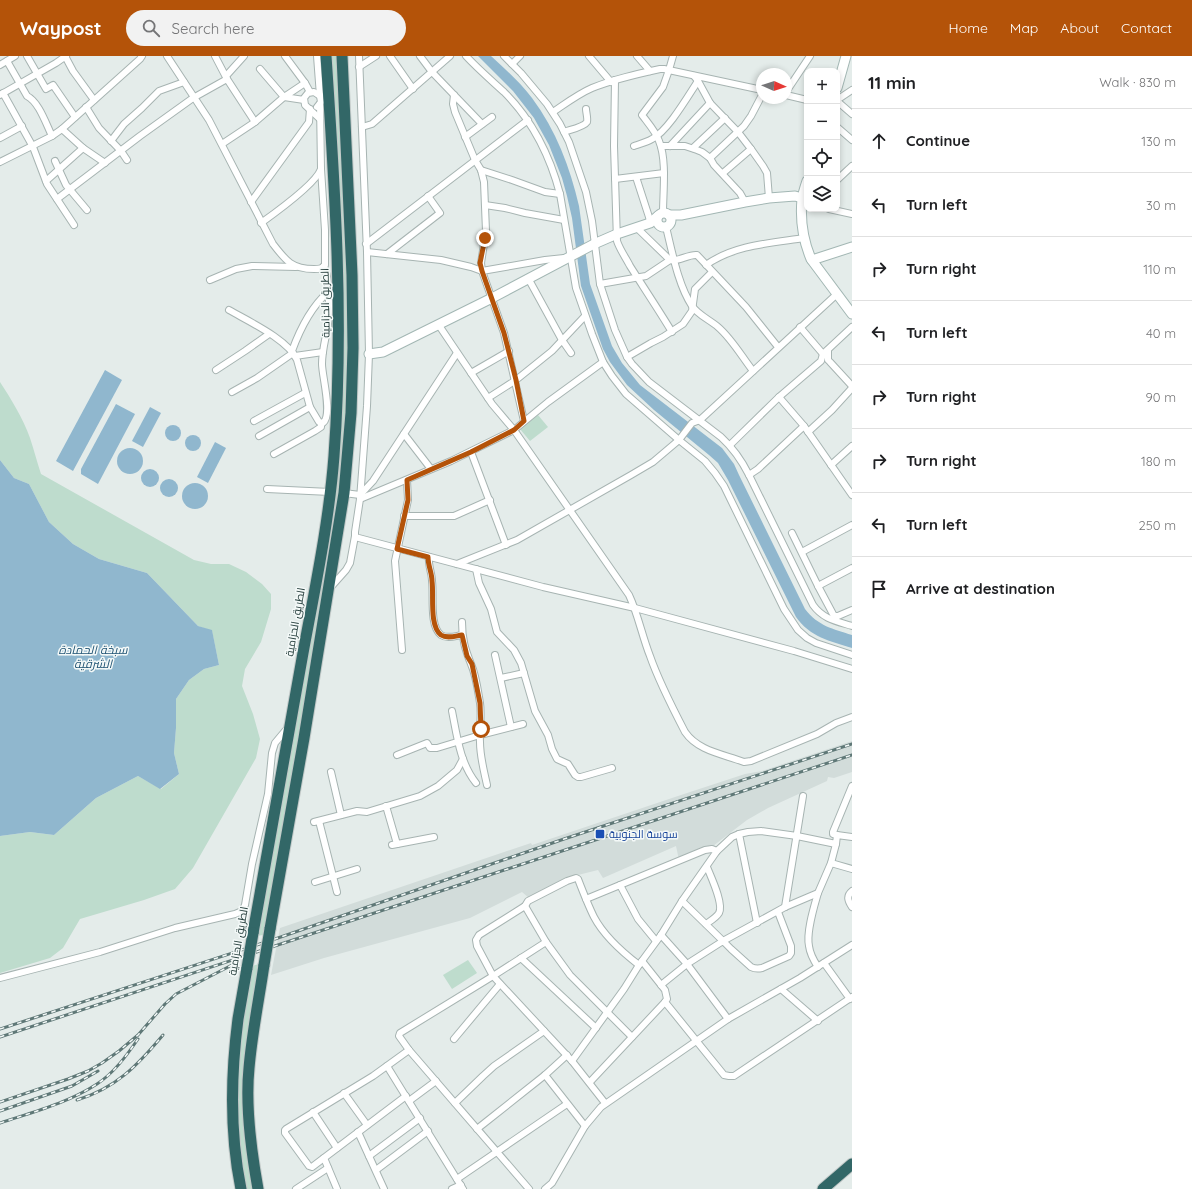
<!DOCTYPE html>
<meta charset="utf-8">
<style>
:root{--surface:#fff;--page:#f2f2f2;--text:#202124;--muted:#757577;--line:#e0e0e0;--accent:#b45309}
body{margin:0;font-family:Quicksand,Cairo,sans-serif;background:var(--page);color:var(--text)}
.controls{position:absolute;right:12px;top:12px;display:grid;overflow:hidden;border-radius:8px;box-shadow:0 2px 6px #0003}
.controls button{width:36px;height:36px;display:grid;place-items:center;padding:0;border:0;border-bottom:1px solid var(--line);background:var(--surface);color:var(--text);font:20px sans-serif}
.compass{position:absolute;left:756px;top:12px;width:36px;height:36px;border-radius:50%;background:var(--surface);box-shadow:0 2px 6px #0003;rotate:93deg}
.stop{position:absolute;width:12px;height:12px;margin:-9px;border:3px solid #b45309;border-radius:50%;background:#fff}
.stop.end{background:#b45309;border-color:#fff;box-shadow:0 1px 4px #0008}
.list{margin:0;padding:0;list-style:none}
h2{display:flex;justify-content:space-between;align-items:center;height:52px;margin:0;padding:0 16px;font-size:17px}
h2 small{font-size:13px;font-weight:400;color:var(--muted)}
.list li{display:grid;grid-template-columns:26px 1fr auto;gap:12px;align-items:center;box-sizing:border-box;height:64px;padding:0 16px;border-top:1px solid var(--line)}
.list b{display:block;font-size:15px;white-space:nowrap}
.list em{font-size:13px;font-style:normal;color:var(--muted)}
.icon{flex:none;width:22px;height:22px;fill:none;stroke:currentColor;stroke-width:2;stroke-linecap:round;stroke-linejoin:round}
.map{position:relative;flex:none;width:852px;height:1133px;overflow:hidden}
header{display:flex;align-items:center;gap:24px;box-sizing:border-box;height:56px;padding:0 20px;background:var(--accent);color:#fff}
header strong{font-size:19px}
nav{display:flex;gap:22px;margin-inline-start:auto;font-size:14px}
.search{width:280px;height:36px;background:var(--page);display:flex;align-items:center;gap:10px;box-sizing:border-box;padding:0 14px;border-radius:22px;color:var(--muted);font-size:15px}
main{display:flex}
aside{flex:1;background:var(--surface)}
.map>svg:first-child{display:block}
.built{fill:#d2dcda}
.green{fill:#bedccd}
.water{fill:#90b7ce}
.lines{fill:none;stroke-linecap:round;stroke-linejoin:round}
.street-casing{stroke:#a7b4b2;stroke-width:8}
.secondary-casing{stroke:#a3b7b4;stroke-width:11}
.highway-casing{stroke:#c2c9c8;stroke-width:13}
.street{stroke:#fff;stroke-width:6}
.secondary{stroke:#fff;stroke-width:9}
.highway{stroke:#326767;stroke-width:11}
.rail-casing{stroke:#5f7877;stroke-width:3}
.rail{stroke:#f4f9f8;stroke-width:1.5;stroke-dasharray:4.5;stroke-linecap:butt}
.highway-bridge-casing{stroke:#c2c9c8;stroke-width:13;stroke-linecap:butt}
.highway-bridge{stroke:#326767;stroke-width:11}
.route{stroke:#b45309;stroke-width:5}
.transit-dot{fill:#1a4fb4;stroke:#f4f9f8;stroke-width:1.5}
.labels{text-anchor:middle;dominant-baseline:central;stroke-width:3;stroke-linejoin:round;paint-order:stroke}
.street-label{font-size:11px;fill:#243d3b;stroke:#f4f9f8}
.transit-label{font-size:11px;fill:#164399;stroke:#f4f9f8;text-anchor:start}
.water-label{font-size:12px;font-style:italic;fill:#225575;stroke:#f4f9f8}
</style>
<header>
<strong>Waypost</strong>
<div class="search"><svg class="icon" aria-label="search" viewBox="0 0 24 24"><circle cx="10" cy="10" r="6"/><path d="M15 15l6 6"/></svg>Search here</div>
<nav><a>Home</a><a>Map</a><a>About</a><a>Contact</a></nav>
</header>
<main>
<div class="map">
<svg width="852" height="1133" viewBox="0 0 852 1133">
<rect width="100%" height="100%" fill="#e4ecea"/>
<!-- built -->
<polygon class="built" points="852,685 852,716 834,722 828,721 827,725 768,752 747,764 713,790 679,804 676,790 603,822 598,814 574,820 529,842 522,836 470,862 324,902 271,919 280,872 531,787 532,789 681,739 745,718 762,715"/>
<!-- green -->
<g class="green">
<polygon points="330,0 339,0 351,297 340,450 263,879 256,880 336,407"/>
<path d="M0,326C11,343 23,362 30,382C34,394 37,406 41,418L194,504L211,508H229L246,516L262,528L271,538V553L261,586L245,613L242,630L253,658L260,683L256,702L193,812L175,833L144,844L80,863L63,892L50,902L0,917V780L30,776L54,779L96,742L138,720L161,733L179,718L174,697L176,672V643L189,624L204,613L219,609L212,575L198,570L147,517L99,503L73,488L49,466L29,428L14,422L0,404Z"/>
<polygon points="538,359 548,371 530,385 520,373"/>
<polygon points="468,904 477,917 452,933 443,919"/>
<polygon points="260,908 248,987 254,1133 245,1133 236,1063 239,985 251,910"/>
</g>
<!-- water -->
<g class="water">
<path d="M478,0H491C505,13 520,26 532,42C556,74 570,111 579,150L590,228L612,290L622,307L640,329L722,392L734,408L739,419L805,553C818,570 833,573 852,579V592C830,585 810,581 796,561L728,424L718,407L709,399L654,354L627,329L610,306L603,293L581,230L572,162L567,140L562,122L549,89L534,62L513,35Z"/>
<polygon points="105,314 122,324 73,415 56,405"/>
<polygon points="116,348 135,358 98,428 81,418 81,413"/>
<polygon points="150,351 161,357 143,391 132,385"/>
<circle cx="173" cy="377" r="8"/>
<circle cx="193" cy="387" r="8"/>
<polygon points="215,386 226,392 208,427 197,421"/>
<circle cx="130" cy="405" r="13"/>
<polygon points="0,404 14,422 29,428 49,466 73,488 99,503 147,517 198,570 212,574 219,609 204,613 189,624 176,643 176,672 174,697 179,718 160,733 138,720 96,742 54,779 30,776 0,780"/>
<circle cx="150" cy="422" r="9"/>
<circle cx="169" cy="432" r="9"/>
<circle cx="195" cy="440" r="13"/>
</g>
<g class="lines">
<defs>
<g id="street">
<polyline points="27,0 46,33 53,29 75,61"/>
<polyline points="65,0 73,15 94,44"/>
<path d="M167,0L209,64L273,188C286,205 292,213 314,213C319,213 322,213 325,209V174L321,113"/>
<polyline points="215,0 227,23 255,66"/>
<polyline points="285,0 305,27 310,36"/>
<polyline points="317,0 320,40"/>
<polyline points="359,0 367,196 369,298 367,350 360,443 355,476 355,481 543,531 635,552 794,595 852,613"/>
<polyline points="390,0 413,33"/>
<polyline points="420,0 432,16 482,68"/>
<path d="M466,0C478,13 491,24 504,36C532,64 550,100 560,138L576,232L592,278L603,306L612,320L626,338L679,384L705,405L715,417L724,430L784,553L798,574L807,582L816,587L852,599"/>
<path d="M504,0L521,17L547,48L560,68L569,86L586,136L592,165L600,228L615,274L627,301L632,308L649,326L721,381C733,392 742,405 749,419L813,549C823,563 836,565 852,570"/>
<polyline points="589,0 611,26"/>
<polyline points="637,0 650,15"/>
<path d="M7,5L27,40C39,46 46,68 52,80"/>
<polyline points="512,8 520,0"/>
<polyline points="0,9 15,0"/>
<polyline points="359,11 376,0"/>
<polyline points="260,13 284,41 304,44"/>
<polyline points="226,20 244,0"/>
<polyline points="694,20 698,25 710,47 738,76 751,93 763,110 767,117 769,142"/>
<path d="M615,24L614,90L617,185C620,194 626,202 630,210C644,232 658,253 672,276"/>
<polyline points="786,36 810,0"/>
<polyline points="3,37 33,91 47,128 74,169"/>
<polyline points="0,39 56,7 66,0"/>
<polyline points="454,39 453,48 455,56 475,104 481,114 484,126 486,175 481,207 482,215 504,277 524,365"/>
<polyline points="786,39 807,44"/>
<polyline points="837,44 852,34"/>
<polyline points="837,45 852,58"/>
<polyline points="86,51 99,72 121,95 127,104"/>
<polyline points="317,51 321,46 320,40 314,36 308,37 304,42 305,49 320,63"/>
<path d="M553,56C565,48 578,38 592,32C614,23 637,18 660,13H664L762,34"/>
<polyline points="362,71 372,68 450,0"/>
<polyline points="837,71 852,84"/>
<polyline points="62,73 83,92 105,107"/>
<path d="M564,76C569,74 584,71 587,66C588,63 586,56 586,53"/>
<polyline points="465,81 492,61"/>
<polyline points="0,82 22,70"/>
<polyline points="111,85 124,68 142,52 159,35 184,26"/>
<polyline points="222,88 255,66 284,41 305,27"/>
<path d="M634,90C640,88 647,86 652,83C668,75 688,40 698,25"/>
<polyline points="661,90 685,90 697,94 702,96 710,102 714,109 740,137 745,146"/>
<polyline points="670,90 710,47"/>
<polyline points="693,92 725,62"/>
<polyline points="710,102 744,70 751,60 762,39"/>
<polyline points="55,105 66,129 87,154"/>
<polyline points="0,106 52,80 62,73 140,3 142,0"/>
<polyline points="481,114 512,124 545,136 560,138"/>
<polyline points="723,117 751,93"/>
<polyline points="636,121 649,161 650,167"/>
<polyline points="615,123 664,117"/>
<polyline points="837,124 852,110"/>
<polyline points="46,125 83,92"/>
<polyline points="57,143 140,80 193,42 227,23"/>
<polyline points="251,146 309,66 310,53"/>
<polyline points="485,149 505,152 525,157 564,164"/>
<polyline points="829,153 852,158"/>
<path d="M663,157C663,136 667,104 659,85C656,76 648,67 642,59L663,31L669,14L673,0"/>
<path d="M261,167C275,157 316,127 321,113L320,48"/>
<path d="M666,171C672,195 678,229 692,250C698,259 710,264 718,271C732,283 742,301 753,315"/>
<path d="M637,172L670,204C679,206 688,198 697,199L746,251L778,291"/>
<polyline points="366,188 528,64"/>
<polyline points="367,196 441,204 471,211 482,215 545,204 564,202"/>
<polyline points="387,198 440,157 428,140"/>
<path d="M706,209C734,189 771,187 804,182"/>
<polyline points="528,222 562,284 571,297"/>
<polyline points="210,224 236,213 252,210 296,211"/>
<polyline points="600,228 646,220 670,204"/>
<path d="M229,254C248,265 289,284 297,304L310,351L319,366L323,367C333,359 322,320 322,308C322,296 325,285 327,274C330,260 330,223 324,210"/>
<path d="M438,268L492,348L514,374L629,539C638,558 642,580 650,600C659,626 672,651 685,676C698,695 723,698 744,706L751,705L817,678L836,667L852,661"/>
<polyline points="800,271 823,298"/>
<polyline points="828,294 828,304 830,306 852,330"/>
<path d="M292,295C300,273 310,252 328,236"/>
<polyline points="295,300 323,296"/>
<polyline points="627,301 651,287 663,281 683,268 692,255 695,233 712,216"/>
<polyline points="216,314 245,295 269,278"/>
<polyline points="471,317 509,295"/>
<polyline points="232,336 257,322 293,297"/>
<polyline points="779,341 804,370 852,439"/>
<polyline points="488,342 516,324 552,295 585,260"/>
<polyline points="254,365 305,337"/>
<polyline points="808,376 832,354 852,332"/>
<polyline points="404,378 431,413"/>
<polyline points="259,380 310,351"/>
<polyline points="730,389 779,341 821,305 823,298 852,271"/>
<polyline points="471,396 506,489"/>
<polyline points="274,398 315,375 321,371 321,368"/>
<polyline points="831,409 852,390"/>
<polyline points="749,419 758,413 804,370"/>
<polyline points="267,433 330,436"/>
<polyline points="344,437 360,439 373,425 457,297"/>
<polyline points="360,443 451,405 514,374 548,346 603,306"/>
<polyline points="404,460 454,460 490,444"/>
<polyline points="792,477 818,530 834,560 838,560 852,554"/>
<polyline points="802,496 852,469"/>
<path d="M429,501C428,510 432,517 432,525C434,539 429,570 441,579C447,583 455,580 462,579"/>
<polyline points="457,508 517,484 631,419 653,406 679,384 692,367 700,364 837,238"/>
<polyline points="476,513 479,527 491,553 497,576 514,594 521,607 535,655 548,679 552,693 557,703 568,708 575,719 578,721 581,721 612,712"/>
<polyline points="818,530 852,512"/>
<polyline points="330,532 346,514 350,507 355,480"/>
<path d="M462,566C462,583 465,593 471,608C476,619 478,635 480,647C482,660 479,673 480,686C480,701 484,715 487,729"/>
<polyline points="402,594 395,505 408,444 407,424"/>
<polyline points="495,599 511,671"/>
<polyline points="501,622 524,617"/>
<path d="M452,655C457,680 460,707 476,727"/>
<polyline points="397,699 427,687 430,692 437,692 480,679 523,668"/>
<polyline points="331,716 341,759"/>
<polyline points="386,750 397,788"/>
<polyline points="319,765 337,836"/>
<polyline points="314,766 357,755 367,756 420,740 438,730 457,714 463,703"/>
<polyline points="739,778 757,867"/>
<polyline points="837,779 833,778 833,776 852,730"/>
<polyline points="392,789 434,781"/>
<polyline points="831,807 852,813"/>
<polyline points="315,826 357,813"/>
<polyline points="620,829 705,794 712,793 717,795"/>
<path d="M852,835C846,840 848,845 852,851"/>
<polyline points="586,843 620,829 638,863 656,885"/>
<polyline points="682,845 723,885 785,851 818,837 831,807 836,788"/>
<polyline points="525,850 546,886 570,919 632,981"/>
<polyline points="785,851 803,740"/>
<path d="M706,868C710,865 716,862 719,857C724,848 711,821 707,811"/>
<polyline points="661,879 687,908 728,963"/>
<polyline points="521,902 596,972"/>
<polyline points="642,905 665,934 667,943 665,946 724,1019 729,1020 734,1020 852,941"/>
<polyline points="824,907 850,943"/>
<path d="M818,911C814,905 810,898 809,890C806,876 814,851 818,837"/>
<polyline points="0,922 100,896 175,872 235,858 242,855 245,849 252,808 268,738 272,697 275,687 285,675 289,674"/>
<path d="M661,929L687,908L723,885L731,893L751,911C755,913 758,913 762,912L789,900L791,897V890L778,856"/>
<polyline points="781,933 818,965"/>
<polyline points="454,983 500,928"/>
<polyline points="572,1005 624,933 639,909 661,879 682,845 717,795 732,781 739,778 748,776 761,775 797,780 836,788 837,779 852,781"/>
<polyline points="387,1010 463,1133"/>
<polyline points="545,1019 585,1070"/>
<polyline points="590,1026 665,946"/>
<polyline points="344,1037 367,1069"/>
<polyline points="406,1040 312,1111 309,1110 285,1077 285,1074 286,1073 373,1020 409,994"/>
<polyline points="409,1045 436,1025"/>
<polyline points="455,1047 483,1020 494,1010 544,975"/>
<path d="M605,1047L572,1005L493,920L477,890L476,884L479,879L525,850L528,845L567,825L576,822L578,823C583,836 588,849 594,861C604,880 622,896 639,909"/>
<polyline points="313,1056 337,1092"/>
<polyline points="477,1073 545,1019 567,999"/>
<polyline points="358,1076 384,1133"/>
<polyline points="369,1100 420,1062"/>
<polyline points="324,1102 337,1133"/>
<polyline points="376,1114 428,1075"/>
<polyline points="457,1123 567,1048"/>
<polyline points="296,1133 328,1112"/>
<polyline points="452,1133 461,1129"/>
<polyline points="529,1133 409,994 399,980 400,977 493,920 546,886"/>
<polyline points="545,1133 552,1127 585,1070 601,1051 728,963 800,922 852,889"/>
</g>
<g id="secondary">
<polyline points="837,32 846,0"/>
<path d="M807,125C805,131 803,137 802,143C800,164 803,184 811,203L852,258"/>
<circle cx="664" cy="164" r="7"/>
<polyline points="669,159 681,159 745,146 769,142 795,140 802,142"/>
<polyline points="812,204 852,191"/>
<polyline points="369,298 383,296 492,242 594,188 617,178 650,167 658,160"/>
</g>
<g id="highway">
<polyline points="270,873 304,682 344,437 351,357 353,292 352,219 342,0"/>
<path d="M253,877C270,784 286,690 303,597C315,532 329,466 334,400C344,266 335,133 326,0"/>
<path d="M241,1133C230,1079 231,1017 238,963C241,946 244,929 247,912"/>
<path d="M258,1133C251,1094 245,1051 249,1012C252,977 259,943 264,909"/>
<polyline points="823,1133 852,1108"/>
</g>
</defs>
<!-- street casing -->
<use href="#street" class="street-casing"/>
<!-- secondary casing -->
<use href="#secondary" class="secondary-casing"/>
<!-- highway casing -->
<use href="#highway" class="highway-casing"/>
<!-- street -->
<use href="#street" class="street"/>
<!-- secondary -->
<use href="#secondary" class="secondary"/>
<!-- highway -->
<use href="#highway" class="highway"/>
<defs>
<g id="rail">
<polyline points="0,973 275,883 564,783 852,688"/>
<polyline points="0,981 852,699"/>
<path d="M77,1044C116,1032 137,1010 163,979"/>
<polyline points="0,1046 68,1023 88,1015 102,1007 119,995 138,979 165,948 176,938 232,909"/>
<polyline points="0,1055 72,1030 98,1015"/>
<path d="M0,1067C33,1056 68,1047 97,1028C114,1017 127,999 138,983"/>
</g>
</defs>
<!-- rail casing -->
<use href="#rail" class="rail-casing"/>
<!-- rail -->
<use href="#rail" class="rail"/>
<defs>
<g id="highway-bridge">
<polyline points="264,909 270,873"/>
<polyline points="247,912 253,877"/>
</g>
</defs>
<!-- highway-bridge casing -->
<use href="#highway-bridge" class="highway-bridge-casing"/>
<!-- highway-bridge -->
<use href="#highway-bridge" class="highway-bridge"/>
</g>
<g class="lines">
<!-- route -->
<path class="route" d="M481,673L480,647L472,608L467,600L462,579C455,580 447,583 441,579C429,570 434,539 432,525C432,517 428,510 428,501L397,493L408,444L407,424L471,396L514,374L524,365L516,324L504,277L482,215L480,207L485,182"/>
</g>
<!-- markers -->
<rect class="transit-dot" x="595" y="773" width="10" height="10" rx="2"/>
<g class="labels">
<!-- street labels -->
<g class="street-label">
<text transform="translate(325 247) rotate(-91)">الطريق الحزامية</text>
<text transform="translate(295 566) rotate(-80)">الطريق الحزامية</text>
<text transform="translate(238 885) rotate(-80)">الطريق الحزامية</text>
</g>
<!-- transit labels -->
<g class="transit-label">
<text x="609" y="778">سوسة الجنوبية</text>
</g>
<!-- water labels -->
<g class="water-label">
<text x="93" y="593">سبخة الحمادة<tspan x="93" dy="14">الشرقية</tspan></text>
</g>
</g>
</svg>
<div class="controls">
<button>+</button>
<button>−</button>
<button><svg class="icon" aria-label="locate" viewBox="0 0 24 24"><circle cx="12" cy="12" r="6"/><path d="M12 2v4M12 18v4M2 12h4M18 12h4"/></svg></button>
<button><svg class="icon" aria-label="layers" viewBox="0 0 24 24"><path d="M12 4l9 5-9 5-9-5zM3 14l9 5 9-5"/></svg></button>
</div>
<svg class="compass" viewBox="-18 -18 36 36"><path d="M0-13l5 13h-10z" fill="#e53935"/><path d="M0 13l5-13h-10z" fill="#757577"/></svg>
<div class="stop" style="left:481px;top:673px"></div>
<div class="stop end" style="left:485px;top:182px"></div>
</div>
<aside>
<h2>11 min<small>Walk · 830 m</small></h2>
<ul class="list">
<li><svg class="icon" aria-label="ahead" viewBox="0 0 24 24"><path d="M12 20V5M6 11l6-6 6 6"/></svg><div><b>Continue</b></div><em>130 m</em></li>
<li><svg class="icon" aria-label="left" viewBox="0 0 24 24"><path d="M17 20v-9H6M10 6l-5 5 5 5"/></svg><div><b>Turn left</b></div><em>30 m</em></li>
<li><svg class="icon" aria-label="right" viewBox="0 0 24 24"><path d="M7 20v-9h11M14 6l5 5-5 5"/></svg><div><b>Turn right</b></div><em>110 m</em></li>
<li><svg class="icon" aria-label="left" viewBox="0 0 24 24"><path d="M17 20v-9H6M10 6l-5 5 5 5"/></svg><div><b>Turn left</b></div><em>40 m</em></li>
<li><svg class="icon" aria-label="right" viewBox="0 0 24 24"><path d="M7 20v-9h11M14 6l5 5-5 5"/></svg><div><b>Turn right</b></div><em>90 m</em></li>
<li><svg class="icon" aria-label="right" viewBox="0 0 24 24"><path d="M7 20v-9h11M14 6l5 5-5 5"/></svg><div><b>Turn right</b></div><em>180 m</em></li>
<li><svg class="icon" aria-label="left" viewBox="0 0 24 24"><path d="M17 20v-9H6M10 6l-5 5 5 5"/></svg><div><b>Turn left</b></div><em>250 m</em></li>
<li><svg class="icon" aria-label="arrive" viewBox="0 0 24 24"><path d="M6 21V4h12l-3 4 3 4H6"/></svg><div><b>Arrive at destination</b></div></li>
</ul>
</aside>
</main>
